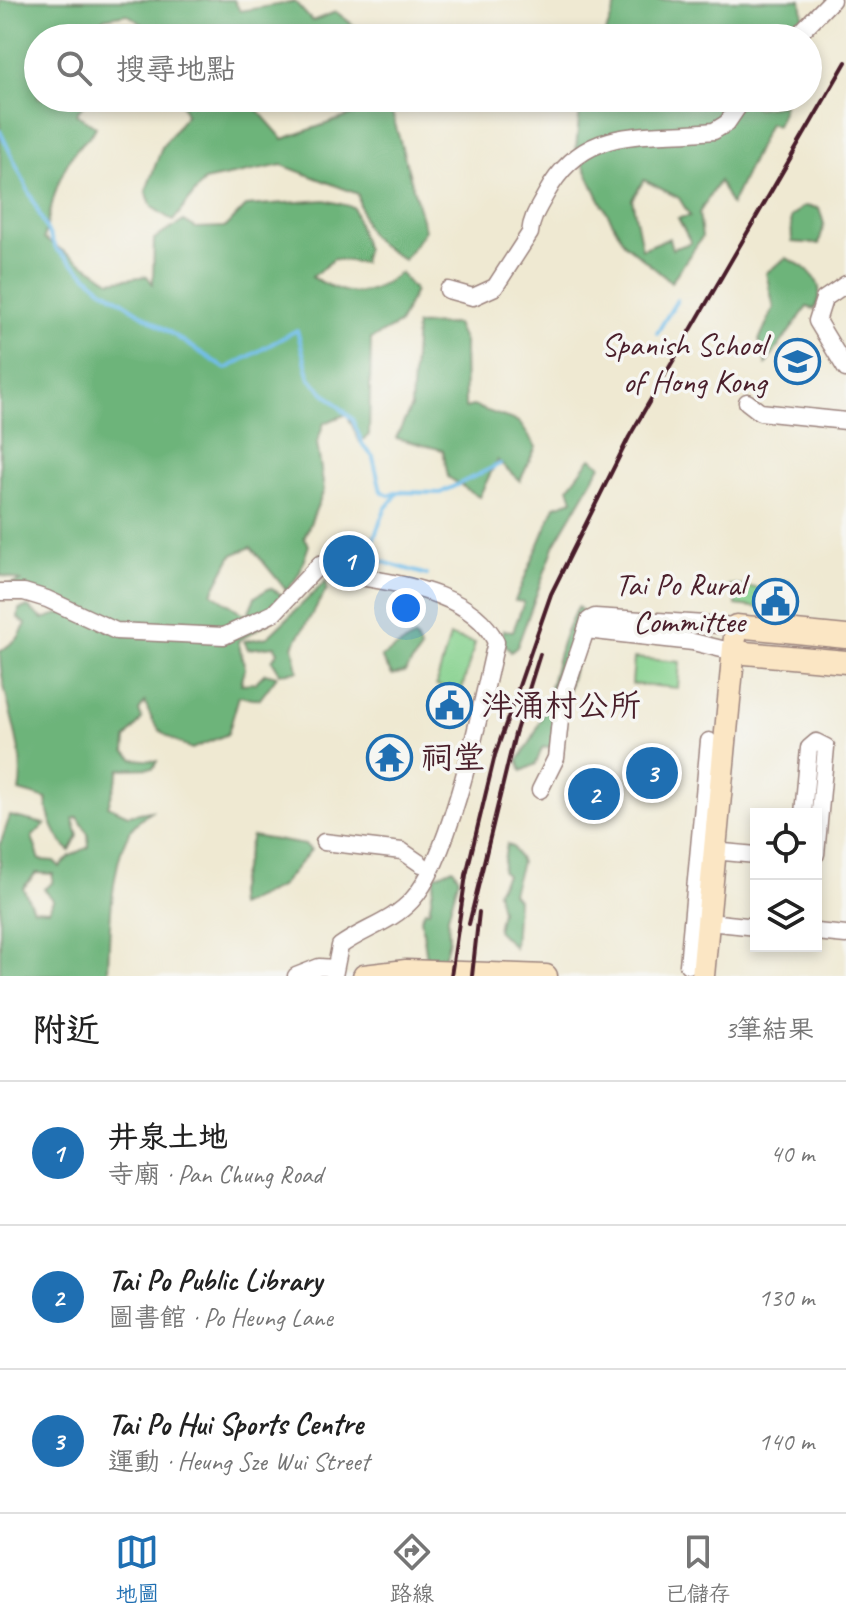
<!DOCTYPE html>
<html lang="zh-TW">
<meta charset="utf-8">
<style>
:root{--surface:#fff;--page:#f6f6f6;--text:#222;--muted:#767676;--line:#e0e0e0;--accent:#1f6fb2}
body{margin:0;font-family:Caveat,"LXGW WenKai TC",sans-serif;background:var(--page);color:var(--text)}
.controls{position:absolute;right:24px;bottom:24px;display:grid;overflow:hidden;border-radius:0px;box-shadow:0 4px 12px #0003}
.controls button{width:72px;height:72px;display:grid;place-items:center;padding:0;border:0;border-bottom:2px solid var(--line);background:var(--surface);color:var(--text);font:40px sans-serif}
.you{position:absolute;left:406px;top:608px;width:28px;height:28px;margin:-20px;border:6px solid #fff;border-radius:50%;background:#1a73e8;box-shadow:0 0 0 12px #1a73e833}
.badge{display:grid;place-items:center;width:52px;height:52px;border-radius:50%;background:var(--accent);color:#fff;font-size:26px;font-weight:700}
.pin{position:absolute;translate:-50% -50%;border:4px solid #fff;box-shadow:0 2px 8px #0006}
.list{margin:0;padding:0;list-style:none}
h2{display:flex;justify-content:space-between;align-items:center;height:104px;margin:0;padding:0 32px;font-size:34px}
h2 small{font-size:26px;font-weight:400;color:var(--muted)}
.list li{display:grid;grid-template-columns:52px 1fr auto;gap:24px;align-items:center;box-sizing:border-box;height:144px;padding:0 32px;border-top:2px solid var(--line)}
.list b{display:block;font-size:30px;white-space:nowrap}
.list p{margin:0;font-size:26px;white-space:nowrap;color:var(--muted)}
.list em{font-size:26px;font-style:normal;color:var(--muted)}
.icon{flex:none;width:44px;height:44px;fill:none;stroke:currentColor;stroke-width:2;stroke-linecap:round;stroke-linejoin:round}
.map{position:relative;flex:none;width:846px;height:976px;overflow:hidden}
.search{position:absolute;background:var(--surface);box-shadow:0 4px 12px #0003;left:24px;right:24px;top:24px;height:88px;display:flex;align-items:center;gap:20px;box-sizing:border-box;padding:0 28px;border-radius:44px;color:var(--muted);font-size:30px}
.sheet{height:536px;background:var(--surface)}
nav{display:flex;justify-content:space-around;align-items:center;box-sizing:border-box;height:112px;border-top:2px solid var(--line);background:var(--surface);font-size:22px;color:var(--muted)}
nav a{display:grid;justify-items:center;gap:4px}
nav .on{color:var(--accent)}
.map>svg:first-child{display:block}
.green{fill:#87d28f;stroke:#68785d;stroke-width:2}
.forest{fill:#6db47a;stroke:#5c6a52;stroke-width:2;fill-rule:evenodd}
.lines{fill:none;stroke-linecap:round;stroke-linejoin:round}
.stream{stroke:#70bdea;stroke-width:4}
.street-casing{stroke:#9c847e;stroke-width:19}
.secondary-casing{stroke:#9c847e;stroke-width:25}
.street{stroke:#fff;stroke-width:16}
.secondary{stroke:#fbe6c4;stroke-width:22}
.rail{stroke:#4a1f2b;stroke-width:4}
.labels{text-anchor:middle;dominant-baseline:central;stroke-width:7;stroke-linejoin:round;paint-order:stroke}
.poi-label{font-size:32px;fill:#4a1f2b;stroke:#f6f6f2;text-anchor:end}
</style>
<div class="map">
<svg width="846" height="976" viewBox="0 0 846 976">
<rect width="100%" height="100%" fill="#f6f6f2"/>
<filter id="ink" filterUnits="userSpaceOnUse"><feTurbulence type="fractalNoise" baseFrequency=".0125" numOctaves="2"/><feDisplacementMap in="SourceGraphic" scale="16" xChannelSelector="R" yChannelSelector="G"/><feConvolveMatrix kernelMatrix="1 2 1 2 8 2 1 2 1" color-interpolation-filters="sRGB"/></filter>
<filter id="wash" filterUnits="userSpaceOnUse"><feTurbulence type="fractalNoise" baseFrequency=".006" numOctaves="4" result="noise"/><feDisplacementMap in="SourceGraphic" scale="32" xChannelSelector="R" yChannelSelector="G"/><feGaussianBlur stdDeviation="1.8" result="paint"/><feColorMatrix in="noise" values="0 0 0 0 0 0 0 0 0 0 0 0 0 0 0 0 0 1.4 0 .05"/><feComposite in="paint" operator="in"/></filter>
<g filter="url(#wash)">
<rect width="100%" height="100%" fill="#efe9d2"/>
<!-- green -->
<g class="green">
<polygon points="776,581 789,582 788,611 736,605 737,592 730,591 730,585 775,590"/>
<polygon points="450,636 475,643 461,692 436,685"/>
<polygon points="634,658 680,662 678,688 632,684"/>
</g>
<!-- forest -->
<g class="forest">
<path d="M0,0H234L240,11L295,2L312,21L336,12L360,30L348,38H157L154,32L127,14L104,18L86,38H38V98H139L140,101L86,102L76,114L96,127C90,138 83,141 76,150C56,177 51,207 44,239L111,281L147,276L153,284L154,239L184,221L196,228L226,227L246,206L325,200L353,207L366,250L363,263L334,259L312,277C350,298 364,299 400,273L415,291L399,324L371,339L369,435L360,442L347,414L324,423L317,443L324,490L304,538L309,545L299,574L287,591L251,547L232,555L212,593L247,616L255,597L270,588L289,599L269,622L238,641L245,668L241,684L255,683L265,673L277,676L260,699L239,696L228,734L192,749C163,735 155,733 145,702L139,711L142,719L126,739L125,751L134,759L157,761L153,768L120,769L108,806L128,815L151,811C145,816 137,822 132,828C110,859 109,938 108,976H0V845L10,816L45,824L32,837L40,860L54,861L60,867L70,856L89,847L88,834L78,817L73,819L78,836L70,851C57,841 46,816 47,799L19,791C28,746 0,698 0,652L18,638L26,624L18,618L19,609L28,607L43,619L65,612L0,588L21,581L0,575ZM36,873L53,874L52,883L44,889L53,900L49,910L33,909L23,888Z"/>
<polygon points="618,0 801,0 805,29 798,38 604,38"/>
<path d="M179,98H247L283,139L389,102L425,230L404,260C371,240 363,234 358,194L282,165L204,181L173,221L152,207L146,191L162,147L186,115Z"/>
<path d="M581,98H745L756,108L784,105L777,126L769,123L731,205L719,181L699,213L702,237L671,282L624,243L598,196L576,149ZM644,180L679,198L690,216L678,218L691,243L672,249L669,238L642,249L632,199Z"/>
<polygon points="804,206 819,208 824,224 819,244 792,242 791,217"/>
<path d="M786,258C808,267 829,283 815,309L807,307L766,364L759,340L774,308L766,273Z"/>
<polygon points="456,324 464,342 465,408 473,406 519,422 536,447 520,481 497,460 479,497 448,477 443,450 396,438 411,407 416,325"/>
<polygon points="591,458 601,465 555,544 517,647 511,652 502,641 503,630 513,631 524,602 515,601 555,506 573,500 569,487"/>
<polygon points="326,581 327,589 293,646 298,671 280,673 272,660 278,652 275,646 248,649 244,641 268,637"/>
<path d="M578,607L588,616L553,746L542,748L536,764L522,771L518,760C556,714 548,655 578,607Z"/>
<polygon points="415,637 421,650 405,672 392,675 381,657"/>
<polygon points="252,836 305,845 311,850 280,887 238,906 237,892"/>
<polygon points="507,844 513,847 521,862 512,893 517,899 514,947 497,930 501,911 497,891 506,875 502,870"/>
<polygon points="453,868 459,878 448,916 449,940 442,967 428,966 421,918 425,910 429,911 435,876"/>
</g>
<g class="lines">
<!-- stream -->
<g class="stream">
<polyline points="0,131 56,249 100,287 226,369 297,330 310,379 352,419 363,445 373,457 381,491 389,495 399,492 440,493 500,464"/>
<polyline points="657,333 677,300"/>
<polyline points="380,561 427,575"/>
<polyline points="365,562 385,509 398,493"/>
</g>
</g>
</g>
<g filter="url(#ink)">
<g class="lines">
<defs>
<g id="street">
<polyline points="795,38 832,0"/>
<polyline points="846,284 824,299 817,321 846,369"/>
<path d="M448,290L473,297L495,287L530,233C531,218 539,207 546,194C585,122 645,139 714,131L727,123L744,98"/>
<polyline points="747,402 760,412 846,421"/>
<path d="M0,592H24L47,599L116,631L224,636L274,613L320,564C335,560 347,575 361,577C407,585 473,595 496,642C482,702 452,857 412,900C392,922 363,929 340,946L334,976"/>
<polyline points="734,652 693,642 586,630 589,620 595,617 736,626"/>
<polyline points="540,790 556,758 562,701 586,630"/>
<polyline points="803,814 809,748 816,742 826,747 816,854"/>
<polyline points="324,842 402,851 421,864"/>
<polyline points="713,851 756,855"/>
<polyline points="718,923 756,927"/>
<polyline points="816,932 846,935"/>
<polyline points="688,965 709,741"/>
<polyline points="296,976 319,967 335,968"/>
</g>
<g id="secondary">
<polyline points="734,652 846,662"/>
<polyline points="364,976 406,971 546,976"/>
<polyline points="703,976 736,626 846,637"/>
</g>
</defs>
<!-- street casing -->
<use href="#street" class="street-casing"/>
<!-- secondary casing -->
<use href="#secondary" class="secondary-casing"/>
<!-- street -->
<use href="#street" class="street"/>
<!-- secondary -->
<use href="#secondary" class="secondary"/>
<!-- rail -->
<g class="rail">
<polyline points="469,924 515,734 540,654"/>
<polyline points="451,976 466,875 495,755 551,594 629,437 846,62"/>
<polyline points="472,976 479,912"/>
</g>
</g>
</g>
<!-- icons -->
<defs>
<symbol id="school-ring" viewBox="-11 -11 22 22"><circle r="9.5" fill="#f6f6f2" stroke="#1f6fb2" stroke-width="1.5"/><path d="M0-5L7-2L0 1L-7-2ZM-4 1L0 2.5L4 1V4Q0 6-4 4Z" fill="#1f6fb2"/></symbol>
<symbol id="civic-ring" viewBox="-11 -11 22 22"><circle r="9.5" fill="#f6f6f2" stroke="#1f6fb2" stroke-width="1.5"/><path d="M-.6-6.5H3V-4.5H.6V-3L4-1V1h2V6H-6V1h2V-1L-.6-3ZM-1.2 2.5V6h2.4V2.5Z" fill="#1f6fb2"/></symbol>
<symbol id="temple-ring" viewBox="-11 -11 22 22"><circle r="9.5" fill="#f6f6f2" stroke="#1f6fb2" stroke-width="1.5"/><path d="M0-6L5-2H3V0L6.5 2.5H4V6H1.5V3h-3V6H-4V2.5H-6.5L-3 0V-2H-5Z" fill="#1f6fb2"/></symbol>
</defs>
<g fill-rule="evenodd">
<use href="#school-ring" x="772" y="336" width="51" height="51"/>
<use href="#civic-ring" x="750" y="576" width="51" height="51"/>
<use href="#civic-ring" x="424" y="680" width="51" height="51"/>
<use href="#temple-ring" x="364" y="732" width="51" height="51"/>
</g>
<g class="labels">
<!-- poi labels -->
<g class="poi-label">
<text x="766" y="344">Spanish School<tspan x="766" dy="37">of Hong Kong</tspan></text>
<text x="745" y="584">Tai Po Rural<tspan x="745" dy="37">Committee</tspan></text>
<text x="481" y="705" text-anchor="start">泮涌村公所</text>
<text x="421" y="757" text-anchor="start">祠堂</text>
</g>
</g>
</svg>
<div class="controls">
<button><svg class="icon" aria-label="locate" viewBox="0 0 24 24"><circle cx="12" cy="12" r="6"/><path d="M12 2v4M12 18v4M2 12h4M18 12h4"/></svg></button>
<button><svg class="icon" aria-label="layers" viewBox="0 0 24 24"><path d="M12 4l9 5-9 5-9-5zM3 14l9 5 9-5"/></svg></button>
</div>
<div class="you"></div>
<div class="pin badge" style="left:349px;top:561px">1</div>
<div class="pin badge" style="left:594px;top:794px">2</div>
<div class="pin badge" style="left:652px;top:773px">3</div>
<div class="search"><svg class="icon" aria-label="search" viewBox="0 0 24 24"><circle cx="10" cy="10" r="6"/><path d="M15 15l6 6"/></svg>搜尋地點</div>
</div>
<section class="sheet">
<h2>附近<small>3筆結果</small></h2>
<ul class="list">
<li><span class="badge">1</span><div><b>井泉土地</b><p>寺廟 · Pan Chung Road</p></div><em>40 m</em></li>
<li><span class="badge">2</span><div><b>Tai Po Public Library</b><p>圖書館 · Po Heung Lane</p></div><em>130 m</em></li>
<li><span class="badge">3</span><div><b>Tai Po Hui Sports Centre</b><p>運動 · Heung Sze Wui Street</p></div><em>140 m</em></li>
</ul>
</section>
<nav>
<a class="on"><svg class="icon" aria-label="map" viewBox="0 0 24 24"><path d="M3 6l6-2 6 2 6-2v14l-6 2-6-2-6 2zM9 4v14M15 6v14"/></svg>地圖</a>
<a><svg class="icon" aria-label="directions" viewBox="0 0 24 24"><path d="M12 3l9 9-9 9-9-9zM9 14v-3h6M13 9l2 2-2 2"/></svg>路線</a>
<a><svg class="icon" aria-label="saved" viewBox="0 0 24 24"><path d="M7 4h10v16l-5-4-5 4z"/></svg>已儲存</a>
</nav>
